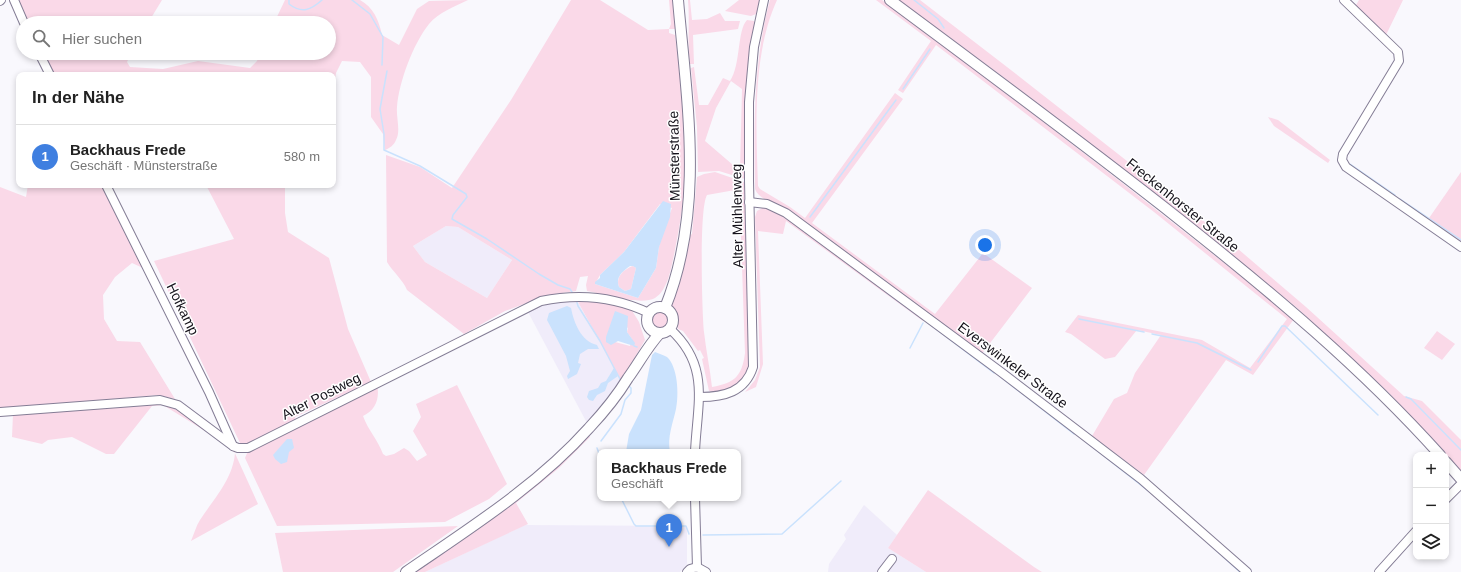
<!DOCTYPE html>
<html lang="de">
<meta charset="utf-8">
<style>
:root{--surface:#fff;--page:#f6f6f6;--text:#222;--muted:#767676;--line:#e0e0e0;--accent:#894d0b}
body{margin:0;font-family:Arial,sans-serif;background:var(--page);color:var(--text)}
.controls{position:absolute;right:12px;bottom:12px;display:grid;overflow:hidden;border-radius:8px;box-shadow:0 2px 6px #0003}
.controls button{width:36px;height:36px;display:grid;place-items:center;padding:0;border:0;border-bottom:1px solid var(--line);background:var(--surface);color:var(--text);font:20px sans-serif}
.you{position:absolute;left:985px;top:245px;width:14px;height:14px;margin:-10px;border:3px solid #fff;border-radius:50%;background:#1a73e8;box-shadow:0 0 0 6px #1a73e833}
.badge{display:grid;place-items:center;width:26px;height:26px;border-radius:50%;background:var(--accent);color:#fff;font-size:13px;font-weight:700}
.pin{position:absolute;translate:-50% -33px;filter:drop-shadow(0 1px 2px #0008)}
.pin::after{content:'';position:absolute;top:21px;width:14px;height:12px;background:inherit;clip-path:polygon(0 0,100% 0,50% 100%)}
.popup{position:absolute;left:597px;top:449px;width:144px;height:52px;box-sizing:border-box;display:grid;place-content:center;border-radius:8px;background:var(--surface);filter:drop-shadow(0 1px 3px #0005);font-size:13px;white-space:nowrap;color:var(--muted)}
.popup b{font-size:15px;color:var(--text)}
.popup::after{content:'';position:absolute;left:50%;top:100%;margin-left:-8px;border:8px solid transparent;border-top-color:var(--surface)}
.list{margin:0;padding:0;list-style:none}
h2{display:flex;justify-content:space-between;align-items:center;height:52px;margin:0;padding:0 16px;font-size:17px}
h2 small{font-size:13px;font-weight:400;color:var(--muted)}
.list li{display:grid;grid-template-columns:26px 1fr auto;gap:12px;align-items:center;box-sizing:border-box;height:64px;padding:0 16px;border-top:1px solid var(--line)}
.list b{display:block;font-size:15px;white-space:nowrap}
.list p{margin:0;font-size:13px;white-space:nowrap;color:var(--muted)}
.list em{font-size:13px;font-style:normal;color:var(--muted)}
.icon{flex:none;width:22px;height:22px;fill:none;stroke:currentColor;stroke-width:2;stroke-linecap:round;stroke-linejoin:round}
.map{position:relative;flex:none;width:1461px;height:572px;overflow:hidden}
.search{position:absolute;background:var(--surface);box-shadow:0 2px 6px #0003;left:16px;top:16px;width:320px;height:44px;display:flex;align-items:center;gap:10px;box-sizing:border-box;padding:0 14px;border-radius:22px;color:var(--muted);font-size:15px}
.panel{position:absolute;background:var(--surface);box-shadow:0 2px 6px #0003;left:16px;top:72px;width:320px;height:116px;border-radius:8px}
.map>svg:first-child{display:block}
.built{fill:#f0ecfa}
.green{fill:#fad9e8;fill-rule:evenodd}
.water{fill:#cae2fd;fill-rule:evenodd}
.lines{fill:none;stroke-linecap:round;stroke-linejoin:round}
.stream{stroke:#cae2fd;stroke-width:1.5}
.minor-casing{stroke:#847d95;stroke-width:10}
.major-casing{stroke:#847d95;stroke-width:12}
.minor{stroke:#fff;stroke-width:8}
.major{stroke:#fff;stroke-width:10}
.labels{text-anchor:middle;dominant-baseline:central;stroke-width:3;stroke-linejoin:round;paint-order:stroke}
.street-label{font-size:14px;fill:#14111a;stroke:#fff}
</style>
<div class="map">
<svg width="1461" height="572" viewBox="0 0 1461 572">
<rect width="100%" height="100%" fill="#f9f8fd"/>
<!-- built -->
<g class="built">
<polygon points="446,226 458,227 512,260 487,298 425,262 413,246"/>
<polygon points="576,298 621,381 608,399 587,423 528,312 550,303"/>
<polygon points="864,505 897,535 888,548 926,572 828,572 829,564 846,539 844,535"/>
<polygon points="525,525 687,526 687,564 680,572 425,572"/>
</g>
<!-- green -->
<g class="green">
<polygon points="17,0 162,0 148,23 28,23"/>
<path d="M285,0H360C373,7 379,20 382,35L399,45L417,9L429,1L468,0C454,7 439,12 429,24C413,44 399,82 397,107C396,117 401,131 396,140C394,145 390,148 385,150L383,134L371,117V77L360,62L342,61L336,73L333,91V75H54L43,53H131L127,62L130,67L163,69L198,61L250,68L257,61L260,53H329V23H274Z"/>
<path d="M571,0H600L648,30L669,29L671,24L669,0H674L677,29H669V33L675,35C680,78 687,122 686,165C685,195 680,225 674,255C671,268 668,290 655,298C641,306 604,294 587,291L586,285L588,276L580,277L576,291L548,295L505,311L464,334L407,290C403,280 393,272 387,262L386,155L420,167L452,188L511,100ZM660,204L672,208L660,240L656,268L638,298L595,284L600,275L624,252ZM446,226L458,227L512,260L487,298L425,262L413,246Z"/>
<path d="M688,0H690L692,20L707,19L720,13L725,21H740L738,29L693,35L694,64H690C687,42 690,22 688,0Z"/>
<polygon points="739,0 760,0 756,14 751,16 725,11"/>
<path d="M770,0H777C752,55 756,126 758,186L760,189L790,207L805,218L895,93L903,99L812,223L935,314L983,253L1032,288L981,355L785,209C775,203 759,200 755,189C754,125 753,62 770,0Z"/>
<path d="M876,0H882L890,6C1027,108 1161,212 1294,319L1253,375L1226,360L1144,475L1092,436L1114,399L1127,393L1135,373L1161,335L1137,330L1115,357L1105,359L1071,334L1065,332L1078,315L1202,340L1250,368L1287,319L1154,212L936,45L903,93L898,90L931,41Z"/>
<polygon points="899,0 920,0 1007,67 1224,237 1306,307 1404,396 1422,401 1461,440 1461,471 1389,393 1296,307 1003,77"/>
<polygon points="1346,0 1350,0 1356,5 1359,0 1403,0 1385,37"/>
<path d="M747,20L754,21L755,25L746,85L745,179L719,171L698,172L697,127L691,68L694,67L699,105H708L723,78L730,81C741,65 737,30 747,20ZM731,81L742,89L740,171L705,141L716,108Z"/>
<polygon points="1268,117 1278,120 1330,160 1328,163 1274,126"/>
<path d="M715,172L744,182L746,188L750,351C750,356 750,362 749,367C745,382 724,395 709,391L702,359L704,358L700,350L698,351L683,331L678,329L675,316L671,308L687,242L689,236L692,234L697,177L704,174ZM735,190L740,210L745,353C742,376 735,383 712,387C710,369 706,350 704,332C702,312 699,208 707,195Z"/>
<polygon points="1461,172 1461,244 1427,221"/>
<polygon points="28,185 102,185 145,269 132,263 115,277 103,295 104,319 117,341 140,342 175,399 158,395 0,409 0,187 26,197"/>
<polygon points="206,185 285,185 285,213 288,232 329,258 348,329 371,382 295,417 296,421 249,444 239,446 240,443 154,261 234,239"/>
<polygon points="764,207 779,211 925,319 923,321 786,221 783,234 758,231 763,364 756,387 745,392 755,380 760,367 755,217 757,211"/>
<path d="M633,266L636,268L631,289L625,291L619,287C615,277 624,269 633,266Z"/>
<path d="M576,298L608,302L631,309L639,322L645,340L621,381ZM614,318L628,328L627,332L632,339L630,346L615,342L610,327Z"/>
<circle cx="660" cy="320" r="10"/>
<polygon points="1437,331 1455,344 1442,360 1424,348"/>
<path d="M377,384C380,398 376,410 363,416C368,430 378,440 383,454L386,456L394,454L404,448L409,451L417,461L427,455L413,431L421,417L416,404L457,385L507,484L489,499L445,522L277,526L245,458L248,451Z"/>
<path d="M162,403L176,406L233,449L258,504L191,541C194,534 196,526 200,520C213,500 233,479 235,453L215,437L163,405L152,406L114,454H106L72,437L48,440L42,444L12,437L13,414Z"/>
<polygon points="588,434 590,437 559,468 516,503 528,524 425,572 412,572"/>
<polygon points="928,490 1034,567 1042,572 926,572 888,548"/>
<polygon points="458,526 393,572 283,572 275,533"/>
</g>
<!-- water -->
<g class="water">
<path d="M663,201L671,204L670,217L659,247L656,268L638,298L595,284V282L600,278V275L624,252ZM630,266H633L636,268L631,289L625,291L619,287C615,277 623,271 630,266Z"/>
<path d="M567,306L571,308C574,323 581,341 597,345L599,349H588L580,354L578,363L581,364L577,374L568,379L567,376L570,371L566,356L547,320L549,313Z"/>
<polygon points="615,311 628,316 627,332 635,343 634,346 618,341 611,345 606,342 606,337"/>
<path d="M655,352C659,354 664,355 667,357C678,367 679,395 676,409C673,423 667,437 670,452H626L629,434L641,410L652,355Z"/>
<polygon points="614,368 618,376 608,383 605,391 597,395 593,401 589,400 587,397 589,391 598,388 601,383 606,381"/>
<polygon points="287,439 292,439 294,448 289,452 287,462 281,464 275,459 273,455"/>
</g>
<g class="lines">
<!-- stream -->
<g class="stream">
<path d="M289,0V4C302,14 311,10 322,0"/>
<polyline points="352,0 370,14 383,37 382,65"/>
<polyline points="914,0 938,19 944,28"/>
<polyline points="387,71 380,109 384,134 384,150 420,166 466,194 467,197 453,215 452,219 487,239 539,274 558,285 570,289 572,292"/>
<polyline points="903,89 930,49"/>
<polyline points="1350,164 1395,195"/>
<polyline points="1400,199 1461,240"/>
<polyline points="810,217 896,100"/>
<polyline points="887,293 924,320"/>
<polyline points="576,299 578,306 600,341 621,381"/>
<polyline points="1079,319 1144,332"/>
<polyline points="928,323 994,373"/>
<polyline points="1152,334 1197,343 1251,370"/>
<polyline points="634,346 637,347"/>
<polyline points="910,348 923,323"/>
<polyline points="1258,362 1282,326 1285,326 1378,415"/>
<polyline points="1002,378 1074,434"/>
<polyline points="1406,397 1411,399 1461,450"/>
<polyline points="1081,438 1151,493"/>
<polyline points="601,441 621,414 625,400 631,393 631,388 629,386"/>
<polyline points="597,448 600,456"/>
<polyline points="621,498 634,524 636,526 686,526 689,534"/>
<polyline points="1197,533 1240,572"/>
<polyline points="703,535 782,534 841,481"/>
</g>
<defs>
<g id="minor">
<polyline points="14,0 24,23"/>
<polyline points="1344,0 1398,52 1399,61 1343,154 1342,160 1346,167 1461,247"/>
<polyline points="0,1 1,0"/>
<polyline points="39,53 50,75"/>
<polyline points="106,185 209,392 233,446"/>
<polyline points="749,202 767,204 786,213 1001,372 1141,479 1247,572"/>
<path d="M670,329C711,366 697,404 695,452"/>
<path d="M700,397C724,397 745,392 753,367L749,181V102L754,47L764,0"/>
<path d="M0,412L160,400L178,405L233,446L238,448H248L541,301C579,293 614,296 649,313"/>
<polyline points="695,498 697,567"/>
<polyline points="1446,499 1461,484"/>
<polyline points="687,572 690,569 697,567 706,572"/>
<polyline points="882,572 892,559"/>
<polyline points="1379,572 1416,531"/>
</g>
<g id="major">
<path d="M890,0C987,72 1084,144 1179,219C1271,292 1361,367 1440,455"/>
<circle cx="660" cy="320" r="13"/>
<path d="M665,308C705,209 687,103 678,0"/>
<polyline points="1446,462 1461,479"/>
<path d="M406,572C470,528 537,486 589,428C604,412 617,396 628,378C639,363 647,347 660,333"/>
</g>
</defs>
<!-- minor casing -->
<use href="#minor" class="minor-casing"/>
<!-- major casing -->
<use href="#major" class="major-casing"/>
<!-- minor -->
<use href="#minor" class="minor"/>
<!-- major -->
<use href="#major" class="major"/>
</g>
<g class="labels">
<!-- street labels -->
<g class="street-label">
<text transform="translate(674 156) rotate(-91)">Münsterstraße</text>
<text transform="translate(1183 205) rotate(39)">Freckenhorster Straße</text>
<text transform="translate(737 216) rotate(-91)">Alter Mühlenweg</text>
<text transform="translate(183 309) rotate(64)">Hofkamp</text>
<text transform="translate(1013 365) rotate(37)">Everswinkeler Straße</text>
<text transform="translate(321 396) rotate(-27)">Alter Postweg</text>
</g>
</g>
</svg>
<div class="controls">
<button>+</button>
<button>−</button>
<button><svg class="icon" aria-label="layers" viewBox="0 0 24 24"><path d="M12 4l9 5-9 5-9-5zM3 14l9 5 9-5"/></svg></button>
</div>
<div class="you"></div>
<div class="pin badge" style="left:669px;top:547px;background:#3f7fe0">1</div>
<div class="popup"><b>Backhaus Frede</b>Geschäft</div>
<div class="search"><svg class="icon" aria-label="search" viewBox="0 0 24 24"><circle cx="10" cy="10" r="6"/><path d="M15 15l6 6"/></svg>Hier suchen</div>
<section class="panel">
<h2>In der Nähe<small></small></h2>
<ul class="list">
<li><span class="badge" style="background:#3f7fe0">1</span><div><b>Backhaus Frede</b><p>Geschäft · Münsterstraße</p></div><em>580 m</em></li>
</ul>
</section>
</div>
